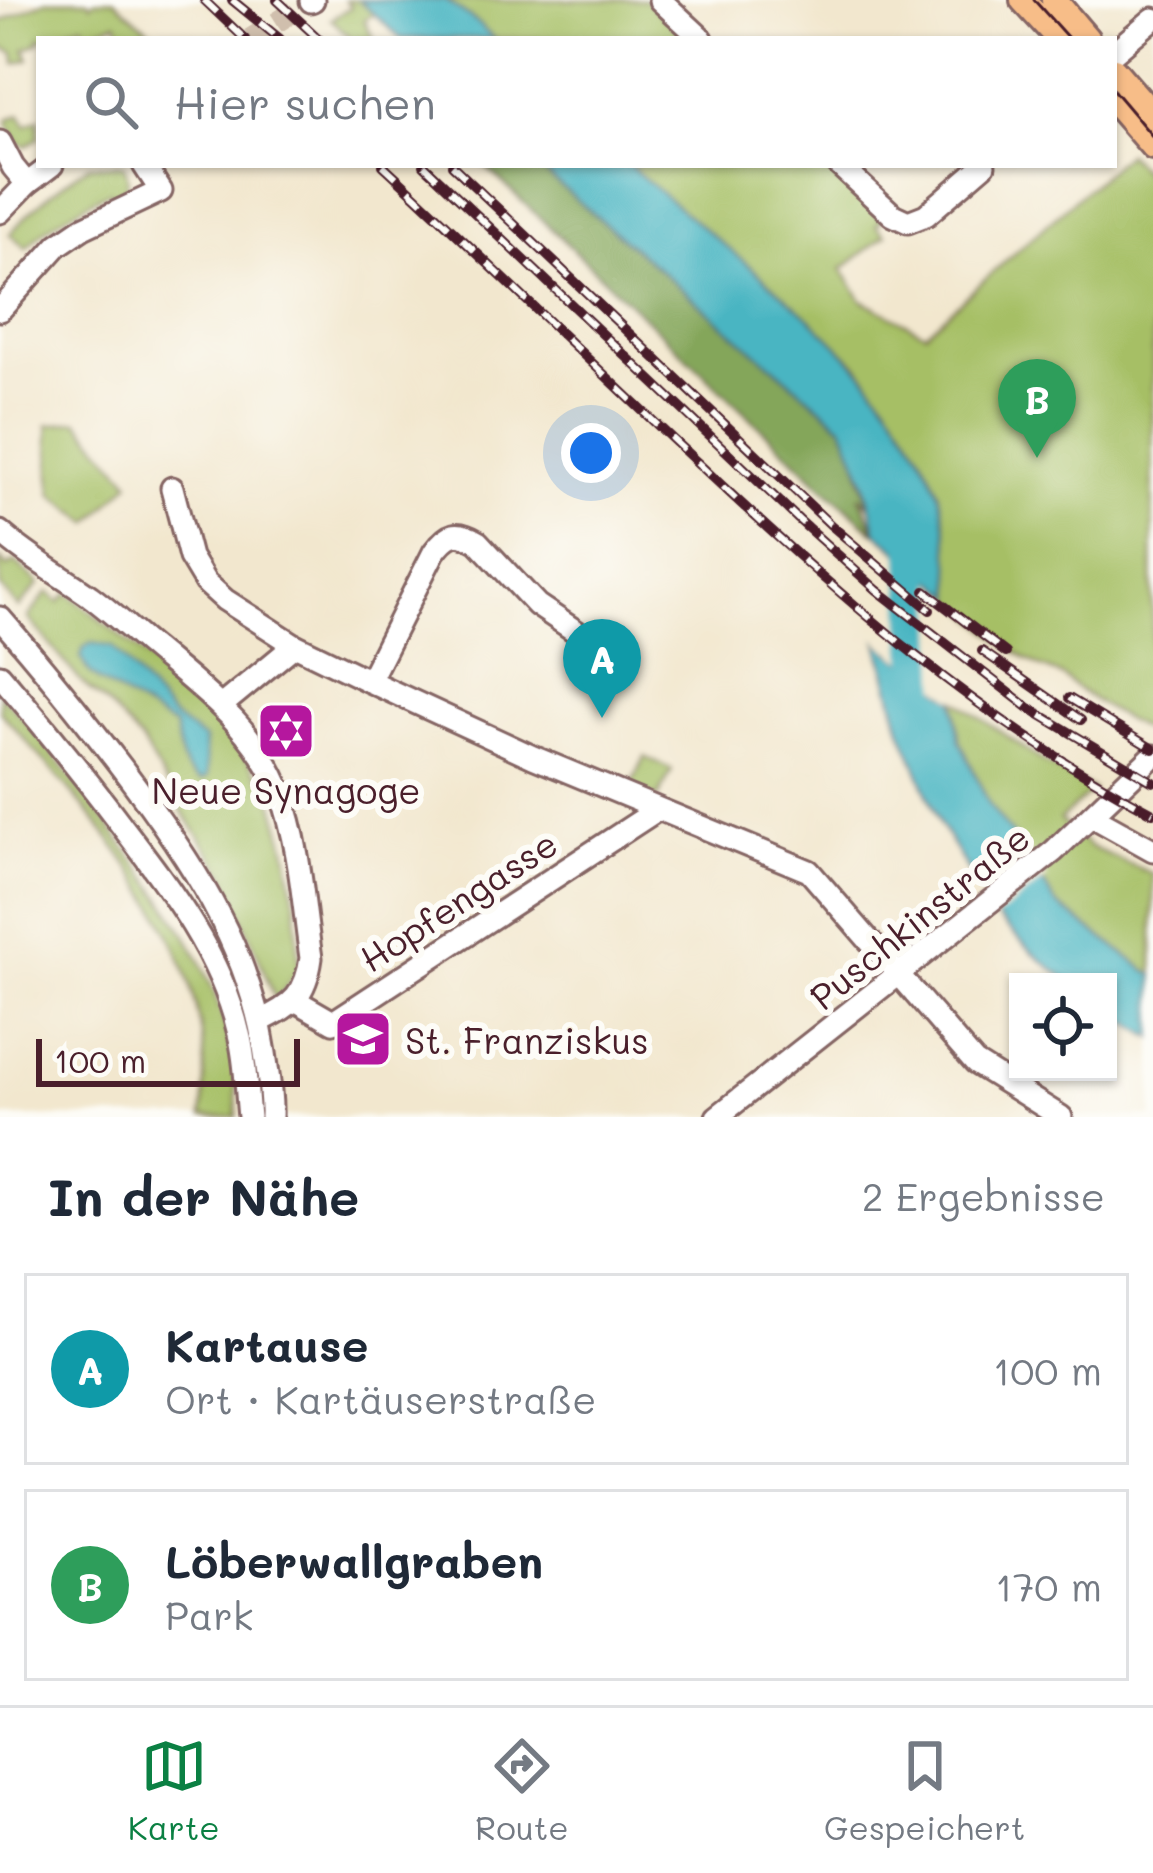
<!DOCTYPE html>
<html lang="de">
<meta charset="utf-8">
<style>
:root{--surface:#fff;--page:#f6f6f7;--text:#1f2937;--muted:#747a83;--line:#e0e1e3;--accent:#0b8043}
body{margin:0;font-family:Mali,sans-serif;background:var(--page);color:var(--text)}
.controls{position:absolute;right:36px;bottom:36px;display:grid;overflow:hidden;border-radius:0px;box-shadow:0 3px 9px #0004}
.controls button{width:108px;height:108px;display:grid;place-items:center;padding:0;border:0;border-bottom:3px solid var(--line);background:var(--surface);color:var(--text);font:60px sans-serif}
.scale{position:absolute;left:36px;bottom:30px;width:264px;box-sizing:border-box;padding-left:12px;border:6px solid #4a1f2b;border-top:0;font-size:33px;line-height:42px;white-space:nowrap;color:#4a1f2b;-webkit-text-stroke:9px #fdfcf7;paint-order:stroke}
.you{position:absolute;left:591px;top:453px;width:42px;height:42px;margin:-30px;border:9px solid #fff;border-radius:50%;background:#1a73e8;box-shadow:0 0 0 18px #1a73e833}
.badge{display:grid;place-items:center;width:78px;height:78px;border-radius:50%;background:var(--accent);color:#fff;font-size:39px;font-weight:700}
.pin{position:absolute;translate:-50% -99px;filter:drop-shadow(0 3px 6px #0008)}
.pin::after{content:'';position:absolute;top:63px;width:42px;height:36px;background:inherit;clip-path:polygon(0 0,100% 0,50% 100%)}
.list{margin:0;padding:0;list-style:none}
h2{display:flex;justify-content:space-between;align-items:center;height:156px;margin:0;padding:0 48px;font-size:51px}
h2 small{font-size:39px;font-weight:400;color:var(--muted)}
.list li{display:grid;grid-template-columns:78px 1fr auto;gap:36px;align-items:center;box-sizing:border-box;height:192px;margin:0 24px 24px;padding:0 24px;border:3px solid var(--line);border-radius:0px}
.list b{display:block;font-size:45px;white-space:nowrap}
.list p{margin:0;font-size:39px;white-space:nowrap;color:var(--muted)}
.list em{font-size:39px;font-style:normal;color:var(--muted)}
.icon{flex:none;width:66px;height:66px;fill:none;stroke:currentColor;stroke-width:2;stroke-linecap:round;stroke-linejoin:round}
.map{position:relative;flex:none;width:1153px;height:1117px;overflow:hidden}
.search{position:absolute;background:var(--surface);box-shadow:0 3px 9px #0004;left:36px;right:36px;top:36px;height:132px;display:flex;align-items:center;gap:30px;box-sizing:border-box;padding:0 42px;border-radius:0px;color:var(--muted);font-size:45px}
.sheet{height:588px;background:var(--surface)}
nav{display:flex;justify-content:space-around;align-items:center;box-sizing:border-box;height:168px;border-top:3px solid var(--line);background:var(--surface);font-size:33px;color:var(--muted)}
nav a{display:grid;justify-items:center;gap:6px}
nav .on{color:var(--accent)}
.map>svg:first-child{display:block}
.green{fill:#a6bf65;stroke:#786f48;stroke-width:3}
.forest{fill:#84a65a;stroke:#676242;stroke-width:3}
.water{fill:#48b5c2;stroke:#496a76;stroke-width:3}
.pier{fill:#f2e7ce}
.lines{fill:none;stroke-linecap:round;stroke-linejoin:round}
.river{stroke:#48b5c2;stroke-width:33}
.minor-tunnel{stroke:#d0bfad;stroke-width:21;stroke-dasharray:21 10;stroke-linecap:butt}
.minor-casing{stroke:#856564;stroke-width:27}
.major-casing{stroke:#856564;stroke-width:30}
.minor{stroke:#fff;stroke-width:21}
.major{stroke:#f7bd88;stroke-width:24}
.tram{stroke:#4a1f2b;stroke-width:3}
.rail-casing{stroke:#4a1f2b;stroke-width:10}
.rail{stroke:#fdfcf7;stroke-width:6;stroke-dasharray:18;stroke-linecap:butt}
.labels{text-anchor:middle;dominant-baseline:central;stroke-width:12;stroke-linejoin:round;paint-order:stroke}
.poi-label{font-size:36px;fill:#4a1f2b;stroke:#fdfcf7}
.street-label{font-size:36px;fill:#4a1f2b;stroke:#fdfcf7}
</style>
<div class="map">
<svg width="1153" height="1117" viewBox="0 0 1153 1117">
<rect width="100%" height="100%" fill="#fdfcf7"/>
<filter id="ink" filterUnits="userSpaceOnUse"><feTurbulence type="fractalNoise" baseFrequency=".00833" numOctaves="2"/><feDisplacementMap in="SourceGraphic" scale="24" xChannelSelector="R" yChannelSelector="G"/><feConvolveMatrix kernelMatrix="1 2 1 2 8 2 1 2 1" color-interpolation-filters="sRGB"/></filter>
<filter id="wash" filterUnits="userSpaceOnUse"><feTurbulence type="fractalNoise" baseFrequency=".004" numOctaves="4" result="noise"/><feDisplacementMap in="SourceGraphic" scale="48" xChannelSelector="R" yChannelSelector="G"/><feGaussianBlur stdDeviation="2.7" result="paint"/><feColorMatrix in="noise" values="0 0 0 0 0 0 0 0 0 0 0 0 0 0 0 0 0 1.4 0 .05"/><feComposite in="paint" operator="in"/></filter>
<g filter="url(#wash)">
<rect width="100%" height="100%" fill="#f2e7ce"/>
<!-- green -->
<g class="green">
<polygon points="48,0 87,0 91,4 95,0 114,0 148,29 155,39 124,39 117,22 88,34 83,24 48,39 39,39 39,43 25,49 29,59 15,63 14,53 0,47 0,22"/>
<polygon points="345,0 359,0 374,14 364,20 374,39 352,39 331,19 351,7"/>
<polygon points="445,0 645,0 688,39 494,39 476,22"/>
<polygon points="21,114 26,125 39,119 39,138 26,146 18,143 7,122 8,119"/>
<path d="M1127,153L1153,183L1152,734C1120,717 1090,700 1063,677C1055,671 1045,670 1037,665C1007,648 979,622 954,599L939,492L902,424L857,364L781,294L687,217L629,165H826L884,218L876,225L886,235L842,269L862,300L925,333Z"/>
<path d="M89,165H123C132,178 128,190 114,197L110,191C79,207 50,222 26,248L10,234C33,206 59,186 89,165Z"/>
<polygon points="78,421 131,482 90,523 52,494 48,425"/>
<polygon points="0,559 8,567 15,562 39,584 19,608 0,587"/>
<polygon points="48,592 59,602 68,593 160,668 226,727 272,796 286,847 296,905 299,968 276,1001 225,874 178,805 143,744 109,706 81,682 28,618"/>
<path d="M0,693C44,741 83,791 122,843C169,905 213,966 230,1044C236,1067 236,1093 237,1117H202C225,950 102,827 0,711Z"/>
<polygon points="954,699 1048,765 1093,790 1060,820 1090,847 1153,874 1153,975 1056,904 1021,847 990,806 959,739"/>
<polygon points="645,757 672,770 658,798 630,788"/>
</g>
<!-- forest -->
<polygon class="forest" points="484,165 536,165 843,426 855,453 869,505 859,495 877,534 831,494"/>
<!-- water -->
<g class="water">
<polygon points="359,0 445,0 476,22 494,39 401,39"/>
<path d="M536,165H629C736,262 880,350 937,488C947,512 950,569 954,597L877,533L864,479L843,426Z"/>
<polygon points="878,642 954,699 959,739 990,806 1021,847 1056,904 1153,975 1153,1038 1108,1010 1108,982 1070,982 1040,959 996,917 941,826 901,729"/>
<path d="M92,643L113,647L172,717L204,740L207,777L201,781C179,772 179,747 175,727L101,682L90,673L81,657L84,647Z"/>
</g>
<!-- pier -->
<g class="pier">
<polygon points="878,636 954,692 954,699 878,642"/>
<polygon points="1029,850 1047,878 993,920 975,893"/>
</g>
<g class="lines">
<!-- river -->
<polyline class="river" points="914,525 922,709 926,718"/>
</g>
</g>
<g filter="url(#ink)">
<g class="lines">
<!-- minor-tunnel -->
<polyline class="minor-tunnel" points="250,39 311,1"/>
<defs>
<g id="minor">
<polyline points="660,0 702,39"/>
<polyline points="311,1 313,0"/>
<polyline points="1114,52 1153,19"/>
<polyline points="0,142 13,167 27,184"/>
<polyline points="839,165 893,215 908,222 926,215 984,165"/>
<polyline points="0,212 27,184 52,165"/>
<polyline points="0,310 58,245 83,228 161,191 144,165"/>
<polyline points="172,488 190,557 205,582 225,600 295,645 369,681 533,757 809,871 975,1063 1061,1117"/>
<path d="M0,532C28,557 60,575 90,596C113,613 133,632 155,650C204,691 258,731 281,794C300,845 303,904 311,958C306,994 293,1006 260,1021"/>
<path d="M0,618C43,667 83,717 122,768C187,854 249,944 265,1053C268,1074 272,1095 271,1117"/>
<path d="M0,675C42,724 83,774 122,826C171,890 221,955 239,1034C246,1061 246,1089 249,1117"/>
<path d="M369,681L434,552C448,533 457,529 478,542L537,605L593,643"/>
<polyline points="221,706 295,645"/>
<polyline points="1092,816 1153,850"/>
<polyline points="295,1000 333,1022 657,810"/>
<polyline points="717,1117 1054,851 1153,756"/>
</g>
<g id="major">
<polyline points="1023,0 1059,39"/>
<polyline points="1054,0 1087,39"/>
<polyline points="1114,70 1153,115"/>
<polyline points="1114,102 1153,147"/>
</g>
</defs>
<!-- minor casing -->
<use href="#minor" class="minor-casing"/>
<!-- major casing -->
<use href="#major" class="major-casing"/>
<!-- minor -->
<use href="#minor" class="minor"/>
<!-- major -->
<use href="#major" class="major"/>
<!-- tram -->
<g class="tram">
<polyline points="1034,0 1069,39"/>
<polyline points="1114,91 1153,137"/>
</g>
<defs>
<g id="rail">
<polyline points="204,0 245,39"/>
<polyline points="232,0 280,39"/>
<polyline points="277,0 319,39"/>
<path d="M383,165C490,264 594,366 700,465C841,598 981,722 1153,813"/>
<polyline points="424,165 799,520 877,590 1029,708 1153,782"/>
<polyline points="452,165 832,526 930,610"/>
<polyline points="925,591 1006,653"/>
<polyline points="982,651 1081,720"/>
<polyline points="1069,698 1153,749"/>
</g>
</defs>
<!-- rail casing -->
<use href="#rail" class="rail-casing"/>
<!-- rail -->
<use href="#rail" class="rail"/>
</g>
</g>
<!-- icons -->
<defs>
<symbol id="synagogue-square" viewBox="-11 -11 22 22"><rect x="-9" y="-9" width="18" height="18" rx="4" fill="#b5179e" stroke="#fdfcf7"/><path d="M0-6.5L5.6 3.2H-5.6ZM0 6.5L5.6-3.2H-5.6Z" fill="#fff"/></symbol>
<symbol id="school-square" viewBox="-11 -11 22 22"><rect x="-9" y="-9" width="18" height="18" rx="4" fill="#b5179e" stroke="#fdfcf7"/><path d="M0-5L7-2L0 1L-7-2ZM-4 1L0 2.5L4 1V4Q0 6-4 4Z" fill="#fff"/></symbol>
</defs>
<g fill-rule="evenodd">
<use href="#synagogue-square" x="253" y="698" width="66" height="66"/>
<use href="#school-square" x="330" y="1006" width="66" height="66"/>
</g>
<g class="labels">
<!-- poi labels -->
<g class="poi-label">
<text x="286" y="789">Neue Synagoge</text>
<text x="405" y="1039" text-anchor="start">St. Franziskus</text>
</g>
<!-- street labels -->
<g class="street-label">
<text transform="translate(458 900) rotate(-33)">Hopfengasse</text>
<text transform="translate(919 916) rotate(-39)">Puschkinstraße</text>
</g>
</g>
</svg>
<div class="controls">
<button><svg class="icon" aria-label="locate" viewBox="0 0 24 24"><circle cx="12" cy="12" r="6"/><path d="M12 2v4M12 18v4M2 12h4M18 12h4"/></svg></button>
</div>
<div class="scale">100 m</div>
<div class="you"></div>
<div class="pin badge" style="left:602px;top:718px;background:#0f9aa8">A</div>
<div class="pin badge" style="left:1037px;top:458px;background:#2e9e5b">B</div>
<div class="search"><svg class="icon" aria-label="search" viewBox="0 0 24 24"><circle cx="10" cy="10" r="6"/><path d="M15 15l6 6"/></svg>Hier suchen</div>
</div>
<section class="sheet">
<h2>In der Nähe<small>2 Ergebnisse</small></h2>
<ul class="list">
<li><span class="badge" style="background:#0f9aa8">A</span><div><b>Kartause</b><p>Ort · Kartäuserstraße</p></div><em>100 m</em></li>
<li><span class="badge" style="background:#2e9e5b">B</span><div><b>Löberwallgraben</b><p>Park</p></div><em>170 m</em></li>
</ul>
</section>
<nav>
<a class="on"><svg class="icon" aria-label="map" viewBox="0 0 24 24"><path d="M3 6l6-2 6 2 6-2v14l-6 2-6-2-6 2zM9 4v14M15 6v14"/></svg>Karte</a>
<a><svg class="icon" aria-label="directions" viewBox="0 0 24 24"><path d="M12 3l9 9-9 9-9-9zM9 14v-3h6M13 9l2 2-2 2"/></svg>Route</a>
<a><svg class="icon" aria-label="saved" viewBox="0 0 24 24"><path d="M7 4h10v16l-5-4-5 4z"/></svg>Gespeichert</a>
</nav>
